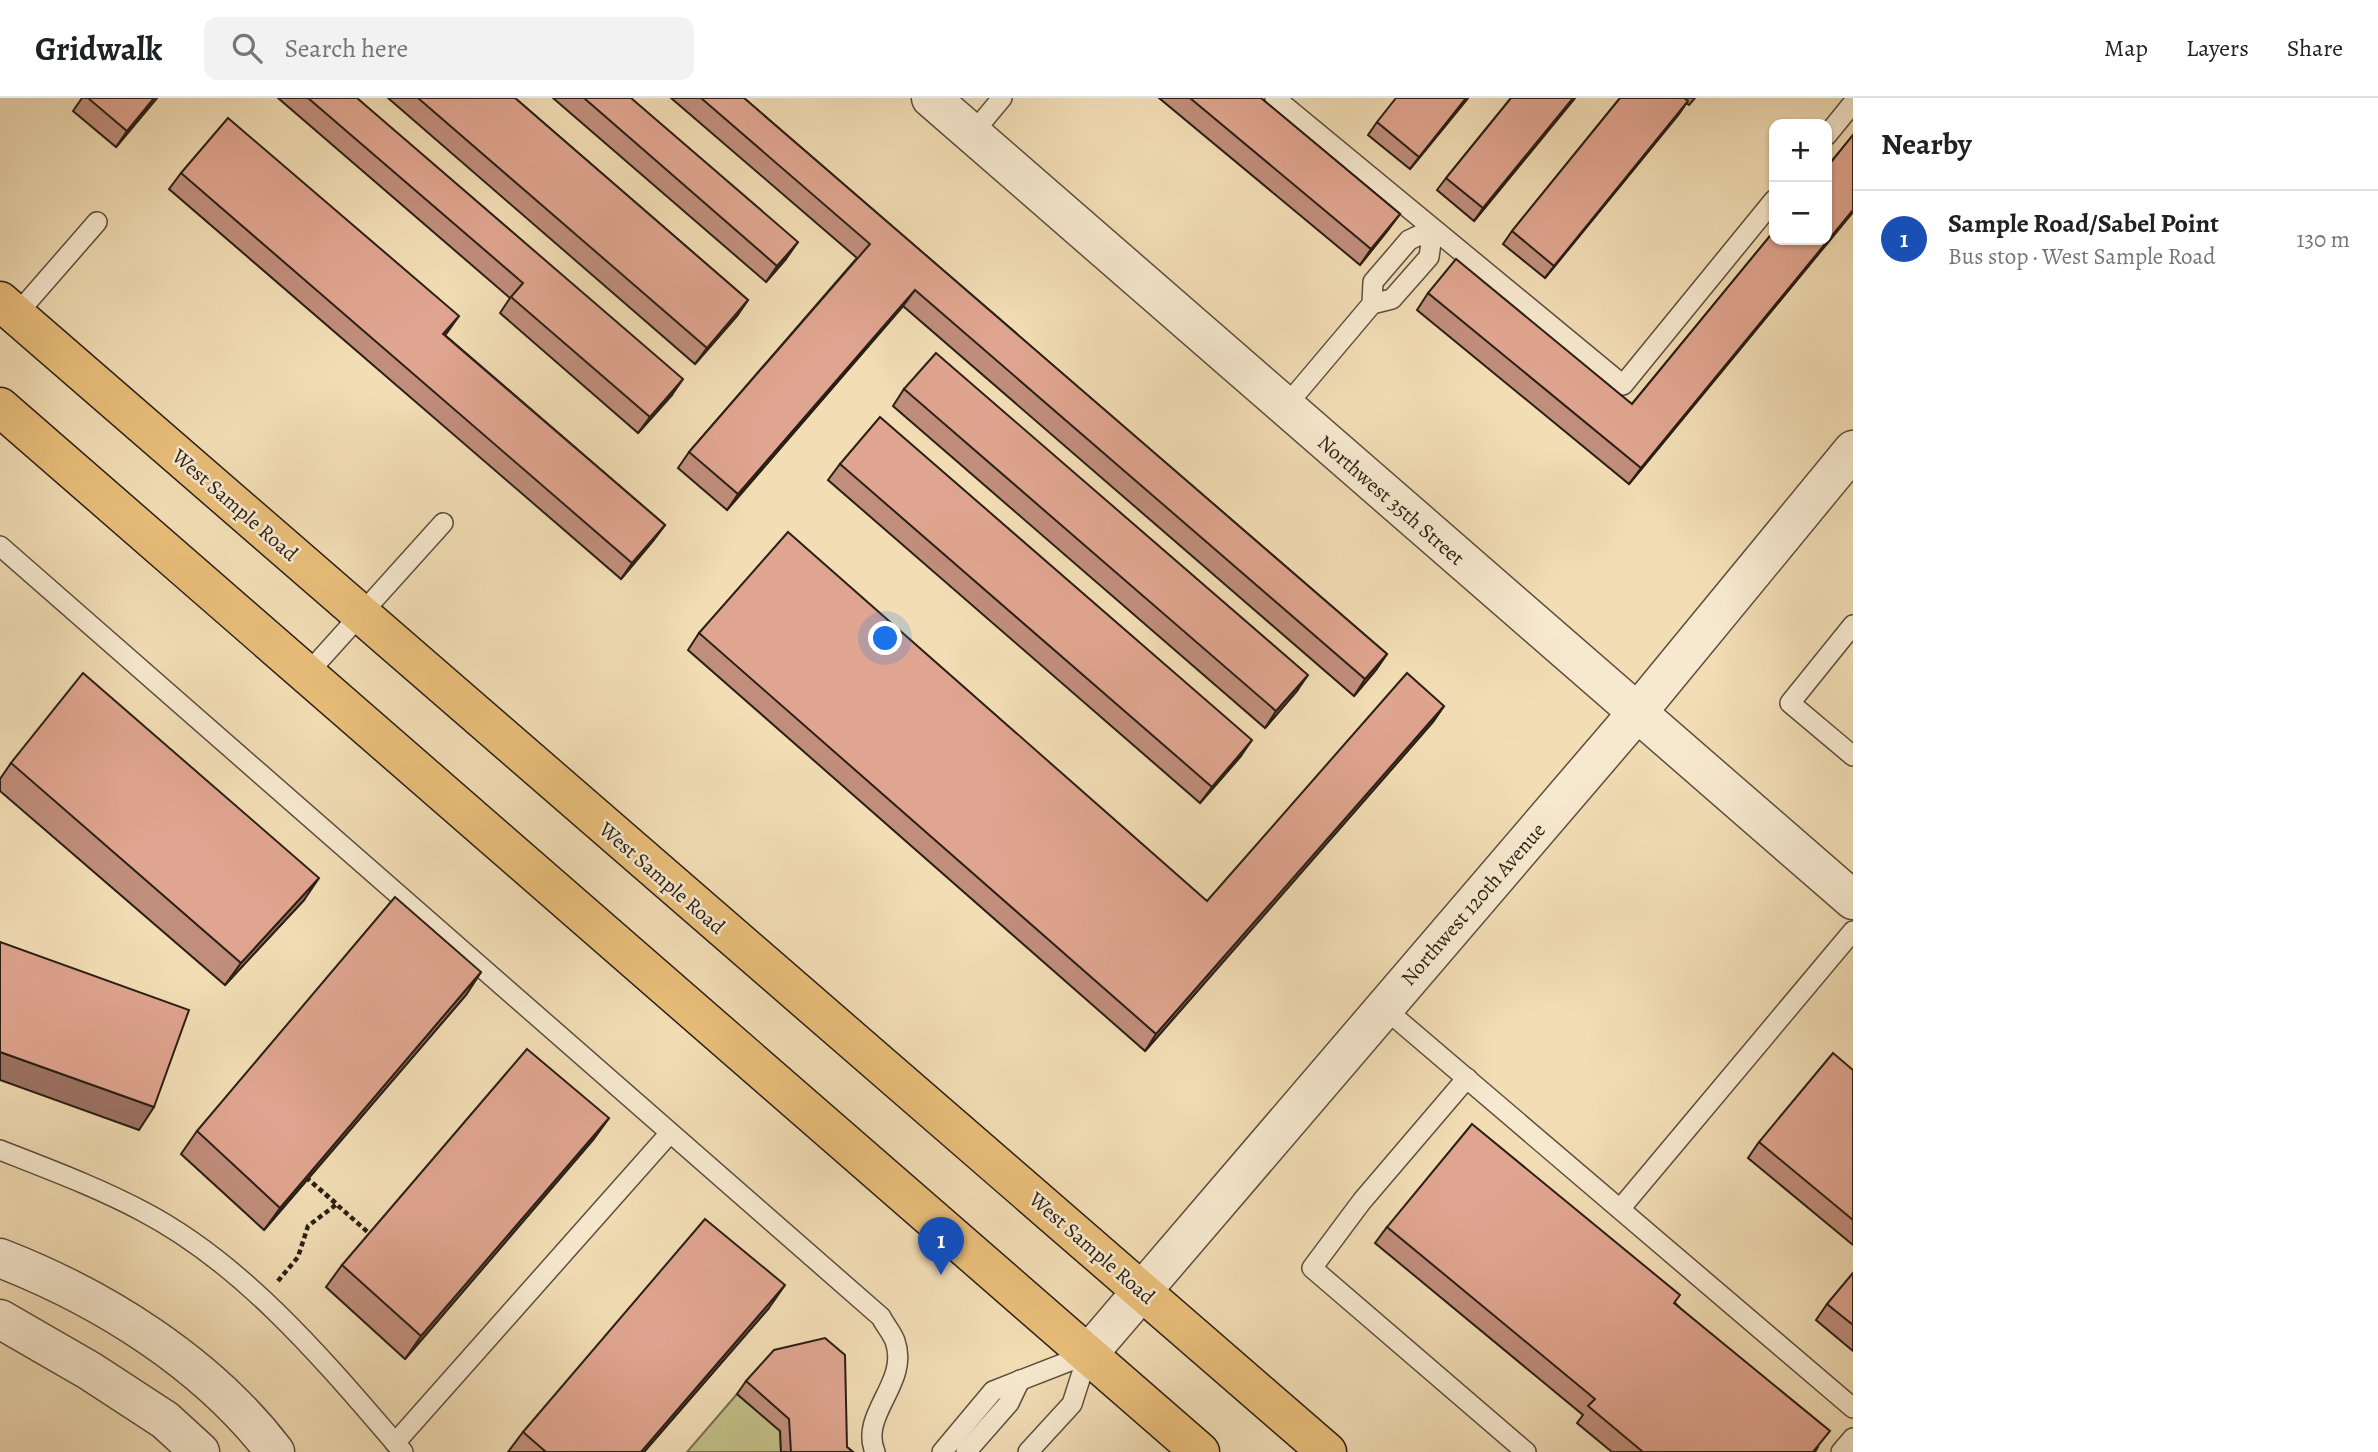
<!DOCTYPE html>
<meta charset="utf-8">
<style>
:root{--surface:#fff;--page:#f2f2f2;--text:#202124;--muted:#757577;--line:#e0e0e0;--accent:#8f2418}
body{margin:0;font-family:Alegreya,serif;background:var(--page);color:var(--text)}
.controls{position:absolute;right:21px;top:21px;display:grid;overflow:hidden;border-radius:14px;box-shadow:0 2px 5px #0004}
.controls button{width:63px;height:63px;display:grid;place-items:center;padding:0;border:0;border-bottom:2px solid var(--line);background:var(--surface);color:var(--text);font:35px sans-serif}
.you{position:absolute;left:886px;top:541px;width:24px;height:24px;margin:-18px;border:5px solid #fff;border-radius:50%;background:#1a73e8;box-shadow:0 0 0 10px #1a73e833}
.badge{display:grid;place-items:center;width:46px;height:46px;border-radius:50%;background:var(--accent);color:#fff;font-size:23px;font-weight:700}
.pin{position:absolute;translate:-50% -58px;filter:drop-shadow(0 2px 4px #0008)}
.pin::after{content:'';position:absolute;top:37px;width:24px;height:21px;background:inherit;clip-path:polygon(0 0,100% 0,50% 100%)}
.list{margin:0;padding:0;list-style:none}
h2{display:flex;justify-content:space-between;align-items:center;height:91px;margin:0;padding:0 28px;font-size:30px}
h2 small{font-size:23px;font-weight:400;color:var(--muted)}
.list li{display:grid;grid-template-columns:46px 1fr auto;gap:21px;align-items:center;box-sizing:border-box;height:98px;padding:0 28px;border-top:2px solid var(--line)}
.list b{display:block;font-size:26px;white-space:nowrap}
.list p{margin:0;font-size:23px;white-space:nowrap;color:var(--muted)}
.list em{font-size:23px;font-style:normal;color:var(--muted)}
.icon{flex:none;width:38px;height:38px;fill:none;stroke:currentColor;stroke-width:2;stroke-linecap:round;stroke-linejoin:round}
.map{position:relative;flex:none;width:1853px;height:1354px;overflow:hidden}
header{display:flex;align-items:center;gap:42px;box-sizing:border-box;height:98px;padding:0 35px;background:var(--surface);border-bottom:2px solid var(--line)}
header strong{font-size:33px}
nav{display:flex;gap:38px;margin-inline-start:auto;font-size:24px}
.search{width:490px;height:63px;background:var(--page);display:flex;align-items:center;gap:18px;box-sizing:border-box;padding:0 24px;border-radius:14px;color:var(--muted);font-size:26px}
main{display:flex}
aside{flex:1;background:var(--surface)}
.map>svg:first-child{display:block}
.green{fill:#c2bf88;stroke:#766f4e;stroke-width:2}
.lines{fill:none;stroke-linecap:round;stroke-linejoin:round}
.service-casing{stroke:#5c4e3d;stroke-width:22}
.minor-casing{stroke:#5c4e3d;stroke-width:41}
.primary-casing{stroke:#2a1f15;stroke-width:41}
.path{stroke:#2a1f15;stroke-width:4.5;stroke-dasharray:5 3.5;stroke-linecap:butt}
.service{stroke:#f7e9cf;stroke-width:19}
.minor{stroke:#f7e9cf;stroke-width:38}
.primary{stroke:#e9be7a;stroke-width:38}
.wall{fill:#c18e7c;stroke:#2a1f15;stroke-width:2}
.shaded-wall{fill:#9d7465;stroke:#2a1f15;stroke-width:2}
.building{fill:#e0a590;stroke:#2a1f15;stroke-width:2}
.labels{text-anchor:middle;dominant-baseline:central;stroke-width:5;stroke-linejoin:round;paint-order:stroke}
.street-label{font-size:21px;fill:#2a1f15;stroke:#f7e9cf}
</style>
<header>
<strong>Gridwalk</strong>
<div class="search"><svg class="icon" aria-label="search" viewBox="0 0 24 24"><circle cx="10" cy="10" r="6"/><path d="M15 15l6 6"/></svg>Search here</div>
<nav><a>Map</a><a>Layers</a><a>Share</a></nav>
</header>
<main>
<div class="map">
<svg width="1853" height="1354" viewBox="0 0 1853 1354">
<rect width="100%" height="100%" fill="#f2ddb5"/>
<filter id="stains"><feTurbulence type="fractalNoise" baseFrequency=".00286" numOctaves="4"/><feColorMatrix values="0 0 0 0 .2 0 0 0 0 .09 0 0 0 0 .02 0 0 0 .5 -.17"/></filter>
<radialGradient id="worn" r=".72"><stop offset=".6" stop-color="#630" stop-opacity="0"/><stop offset="1" stop-color="#630" stop-opacity=".3"/></radialGradient>
<!-- green -->
<polygon class="green" points="737,1296 780,1333 781,1354 687,1354"/>
<g class="lines">
<defs>
<g id="service">
<polyline points="1275,0 1623,287 1774,102"/>
<polyline points="972,36 1002,0"/>
<polyline points="1827,37 1853,5"/>
<polyline points="16,217 97,124"/>
<polyline points="1285,309 1372,206 1392,201 1429,159 1433,131 1409,142 1373,184 1372,206"/>
<path d="M0,448L881,1219C885,1227 892,1235 895,1243C910,1285 859,1316 875,1354"/>
<polyline points="1853,527 1790,605 1853,658"/>
<polyline points="307,576 443,425"/>
<polyline points="1384,910 1853,1310"/>
<polyline points="1467,980 1362,1103 1312,1170 1526,1354"/>
<path d="M0,1052C48,1071 97,1089 142,1113C246,1167 328,1267 403,1354"/>
<polyline points="1620,1111 1853,833"/>
<polyline points="395,1345 670,1035"/>
<polyline points="942,1354 993,1293 1088,1256"/>
<polyline points="966,1354 1009,1305 1020,1282"/>
<polyline points="1028,1354 1072,1306 1088,1256"/>
<polyline points="1841,1354 1853,1340"/>
</g>
<g id="minor">
<polyline points="931,0 1853,802"/>
<path d="M0,1160C103,1200 207,1265 275,1354"/>
<polyline points="0,1221 90,1273 165,1322 200,1354"/>
<polyline points="1088,1256 1636,616 1853,352"/>
</g>
<g id="primary">
<polyline points="0,203 1327,1354"/>
<polyline points="0,309 1200,1354"/>
</g>
</defs>
<!-- service casing -->
<use href="#service" class="service-casing"/>
<!-- minor casing -->
<use href="#minor" class="minor-casing"/>
<!-- primary casing -->
<use href="#primary" class="primary-casing"/>
<!-- path -->
<polyline class="path" points="278,1183 298,1159 308,1128 337,1106 308,1081 371,1137"/>
<!-- service -->
<use href="#service" class="service"/>
<!-- minor -->
<use href="#minor" class="minor"/>
<!-- primary -->
<use href="#primary" class="primary"/>
</g>
<!-- wall -->
<g class="wall">
<polygon points="82,0 157,0 116,49 73,13"/>
<polygon points="278,0 357,0 672,297 638,335 500,215 510,200"/>
<polygon points="388,0 515,0 748,202 737,218 695,266"/>
<polygon points="553,0 631,0 786,161 766,184"/>
<polygon points="671,0 744,0 1387,556 1376,572 1354,598 903,208 727,412 678,370 689,354 857,160"/>
<polygon points="1159,0 1261,0 1400,116 1388,132 1360,167"/>
<polygon points="1468,0 1410,71 1368,37 1377,24"/>
<polygon points="1511,0 1575,0 1474,123 1437,92 1446,80"/>
<polygon points="1620,0 1695,0 1689,7 1686,5 1679,16 1545,180 1503,146 1512,133"/>
<polygon points="1853,37 1853,114 1629,386 1417,212 1428,195 1632,306"/>
<polygon points="181,75 445,237 665,427 653,443 621,481 169,91"/>
<polygon points="904,291 1297,593 1265,630 893,308"/>
<polygon points="840,366 1241,658 1200,705 828,382"/>
<polygon points="699,535 1207,803 1444,608 1433,624 1145,953 688,552"/>
<polygon points="11,665 304,802 225,887 0,693 0,681"/>
<polygon points="481,874 466,897 264,1132 181,1056 197,1033"/>
<polygon points="1853,972 1853,1147 1748,1060 1759,1044"/>
<polygon points="609,1020 593,1042 405,1261 326,1189 342,1167"/>
<polygon points="1387,1129 1675,1205 1818,1349 1815,1354 1612,1354 1577,1325 1583,1317 1375,1145"/>
<polygon points="1853,1175 1853,1253 1816,1222 1827,1206"/>
<polygon points="769,1210 644,1354 508,1354 523,1334"/>
<polygon points="746,1283 847,1349 853,1354 781,1354 780,1333 737,1296"/>
</g>
<!-- shaded-wall -->
<g class="shaded-wall">
<polygon points="154,0 157,0 116,49 127,33"/>
<polygon points="1466,0 1468,0 1410,71 1419,59"/>
<polygon points="1573,0 1575,0 1474,123 1483,110"/>
<polygon points="1688,3 1679,16 1545,180 1554,168"/>
<polygon points="1853,112 1853,114 1629,386 1641,370"/>
<polygon points="1400,116 1388,132 1360,167 1371,151"/>
<polygon points="798,144 786,161 766,184 777,168"/>
<polygon points="915,192 903,208 727,412 738,396"/>
<polygon points="748,202 737,218 695,266 707,250"/>
<polygon points="459,218 447,235 432,252 443,236"/>
<polygon points="683,281 672,297 638,335 650,319"/>
<polygon points="665,427 653,443 621,481 632,465"/>
<polygon points="1387,556 1376,572 1354,598 1365,581"/>
<polygon points="1308,577 1297,593 1265,630 1276,613"/>
<polygon points="1444,608 1433,624 1145,953 1156,936"/>
<polygon points="1252,642 1241,658 1200,705 1212,689"/>
<polygon points="319,780 304,802 225,887 241,865"/>
<polygon points="481,874 466,897 264,1132 280,1110"/>
<polygon points="0,954 154,1009 139,1032 0,982"/>
<polygon points="609,1020 593,1042 405,1261 421,1238"/>
<polygon points="785,1187 769,1210 644,1354 641,1354"/>
</g>
<!-- building -->
<g class="building">
<polygon points="88,0 154,0 127,33"/>
<polygon points="308,0 357,0 683,281 650,319 511,199 523,185"/>
<polygon points="418,0 515,0 748,202 707,250"/>
<polygon points="584,0 631,0 798,144 777,168"/>
<polygon points="701,0 744,0 1387,556 1365,581 915,192 738,396 689,354 870,146"/>
<polygon points="1190,0 1261,0 1400,116 1371,151"/>
<polygon points="1396,0 1466,0 1419,59 1377,24"/>
<polygon points="1511,0 1573,0 1483,110 1446,80"/>
<polygon points="1620,0 1684,0 1688,3 1554,168 1512,133"/>
<polygon points="228,20 459,218 443,236 665,427 632,465 181,75"/>
<polygon points="1853,37 1853,112 1641,370 1428,195 1456,161 1632,306 1774,133 1774,142 1827,142 1827,69"/>
<polygon points="936,255 1308,577 1276,613 904,291"/>
<polygon points="880,319 1252,642 1212,689 840,366"/>
<polygon points="788,434 1207,803 1407,575 1444,608 1156,936 699,535"/>
<polygon points="83,575 319,780 241,865 11,665"/>
<polygon points="395,799 481,874 280,1110 197,1033"/>
<polygon points="0,844 189,912 154,1009 0,954"/>
<polygon points="527,951 609,1020 421,1238 342,1167"/>
<polygon points="1833,955 1853,972 1853,1122 1759,1044"/>
<polygon points="1472,1026 1680,1197 1674,1205 1830,1333 1813,1354 1643,1354 1588,1308 1595,1301 1387,1129"/>
<polygon points="705,1121 785,1187 641,1354 546,1354 523,1334"/>
<polygon points="1853,1175 1853,1227 1827,1206"/>
<polygon points="825,1240 845,1257 847,1349 853,1354 791,1354 789,1321 746,1283 774,1252"/>
</g>
<g class="labels">
<!-- street labels -->
<g class="street-label">
<text transform="translate(1391 402) rotate(41)">Northwest 35th Street</text>
<text transform="translate(235 407) rotate(41)">West Sample Road</text>
<text transform="translate(662 780) rotate(41)">West Sample Road</text>
<text transform="translate(1473 806) rotate(-49)">Northwest 120th Avenue</text>
<text transform="translate(1092 1150) rotate(41)">West Sample Road</text>
</g>
</g>
<rect width="100%" height="100%" filter="url(#stains)"/>
<rect width="100%" height="100%" fill="url(#worn)"/>
</svg>
<div class="controls">
<button>+</button>
<button>−</button>
</div>
<div class="you"></div>
<div class="pin badge" style="left:941px;top:1177px;background:#1a4fb4">1</div>
</div>
<aside>
<h2>Nearby<small></small></h2>
<ul class="list">
<li><span class="badge" style="background:#1a4fb4">1</span><div><b>Sample Road/Sabel Point</b><p>Bus stop · West Sample Road</p></div><em>130 m</em></li>
</ul>
</aside>
</main>
